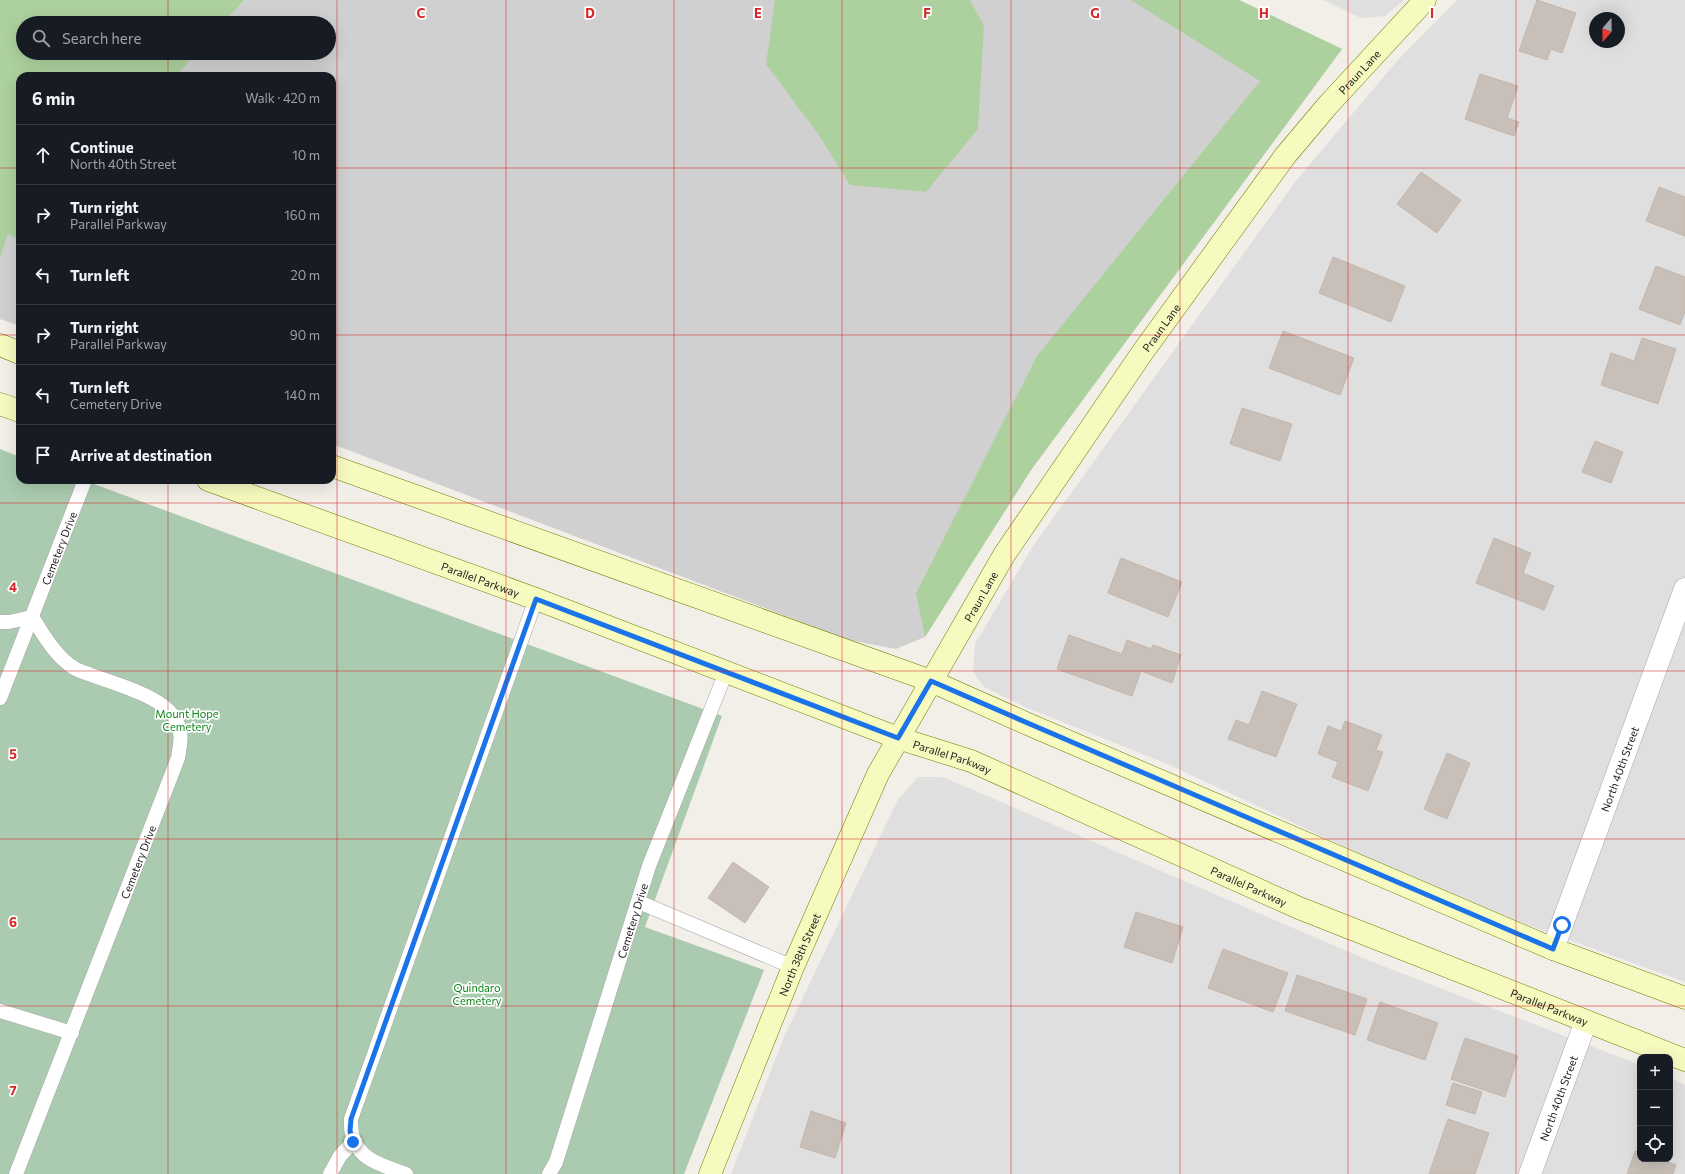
<!DOCTYPE html>
<meta charset="utf-8">
<style>
:root{--surface:#171b24;--page:#20242c;--text:#f1f3f6;--muted:#9ea1a6;--line:#363941}
body{margin:0;font-family:Commissioner,sans-serif;background:var(--page);color:var(--text)}
.controls{position:absolute;right:12px;bottom:12px;display:grid;overflow:hidden;border-radius:8px;box-shadow:0 4px 16px #0002}
.controls button{width:36px;height:36px;display:grid;place-items:center;padding:0;border:0;border-bottom:1px solid var(--line);background:var(--surface);color:var(--text);font:20px sans-serif}
.compass{position:absolute;left:1589px;top:12px;width:36px;height:36px;border-radius:50%;background:var(--surface);box-shadow:0 4px 16px #0002;rotate:200deg}
.stop{position:absolute;width:12px;height:12px;margin:-9px;border:3px solid #1a73e8;border-radius:50%;background:#fff}
.stop.end{background:#1a73e8;border-color:#fff;box-shadow:0 1px 4px #0008}
.list{margin:0;padding:0;list-style:none}
h2{display:flex;justify-content:space-between;align-items:center;height:52px;margin:0;padding:0 16px;font-size:17px}
h2 small{font-size:13px;font-weight:400;color:var(--muted)}
.list li{display:grid;grid-template-columns:26px 1fr auto;gap:12px;align-items:center;box-sizing:border-box;height:60px;padding:0 16px;border-top:1px solid var(--line)}
.list b{display:block;font-size:15px;white-space:nowrap}
.list p{margin:0;font-size:13px;white-space:nowrap;color:var(--muted)}
.list em{font-size:13px;font-style:normal;color:var(--muted)}
.icon{flex:none;width:22px;height:22px;fill:none;stroke:currentColor;stroke-width:2;stroke-linecap:round;stroke-linejoin:round}
.map{position:relative;flex:none;width:1685px;height:1174px;overflow:hidden}
.search{position:absolute;background:var(--surface);box-shadow:0 4px 16px #0002;left:16px;top:16px;width:320px;height:44px;display:flex;align-items:center;gap:10px;box-sizing:border-box;padding:0 14px;border-radius:22px;color:var(--muted);font-size:15px}
.panel{position:absolute;background:var(--surface);box-shadow:0 4px 16px #0002;left:16px;top:72px;width:320px;height:412px;border-radius:12px}
.map>svg:first-child{display:block}
.residential{fill:#e0dfdf;fill-rule:evenodd}
.religious{fill:#d0d0d0;fill-rule:evenodd}
.forest{fill:#add19e}
.cemetery{fill:#aacbaf}
.building{fill:#c7bfb8;stroke:#c4b6ab}
.lines{fill:none;stroke-linecap:round;stroke-linejoin:round}
.lane-casing{stroke:#a9a9a9;stroke-width:15}
.street-casing{stroke:#a9a9a9;stroke-width:23}
.secondary-casing{stroke:#707d05;stroke-width:23}
.lane{stroke:#fff;stroke-width:14}
.street{stroke:#fff;stroke-width:22}
.secondary{stroke:#f7fabf;stroke-width:22}
.route{stroke:#1a73e8;stroke-width:5}
.grid{fill:none;stroke:#d62828;stroke-width:1;stroke-opacity:0.55}
.labels{text-anchor:middle;dominant-baseline:central;stroke-width:3.5;stroke-linejoin:round;paint-order:stroke}
.street-label{font-size:11px;fill:#222;stroke:#fff}
.park-label{font-size:11px;fill:#0c8416;stroke:#fff}
.grid-label{font-size:13px;text-anchor:middle;font-weight:bold;fill:#d62828;stroke:#fff;stroke-width:3.5;stroke-linejoin:round;paint-order:stroke}
</style>
<div class="map">
<svg width="1685" height="1174" viewBox="0 0 1685 1174">
<rect width="100%" height="100%" fill="#f2efe9"/>
<!-- residential -->
<g class="residential">
<polygon points="1323,0 1404,0 1385,16 1361,18"/>
<path d="M1457,0H1685V982L1517,921L1384,865L1165,763L1025,707L984,687L973,672L975,644L1033,546L1295,182L1396,62ZM1595,18H1619V42H1595Z"/>
<polygon points="918,777 943,777 1370,961 1640,1065 1640,1159 1670,1159 1670,1077 1685,1085 1685,1174 731,1174 784,1037 897,801"/>
</g>
<!-- religious -->
<path class="religious" d="M0,0H1239L1342,49L1031,470L925,637L896,649L849,640L332,444V76H20V326L0,319ZM23,23H329V53H23Z"/>
<!-- forest -->
<g class="forest">
<polygon points="0,0 244,0 223,23 23,23 23,53 196,53 176,76 20,76 20,241 8,234 0,258"/>
<polygon points="775,0 970,0 984,26 978,129 926,192 850,185 818,134 766,64"/>
<polygon points="1131,0 1239,0 1342,49 1031,470 925,637 916,593 1037,356 1260,81"/>
</g>
<!-- cemetery -->
<polygon class="cemetery" points="0,449 20,457 20,480 83,480 722,716 645,927 764,970 684,1174 0,1174"/>
<!-- building -->
<g class="building">
<polygon points="1537,0 1576,13 1562,53 1551,49 1547,60 1519,51"/>
<polygon points="1480,74 1518,86 1507,118 1519,122 1514,136 1465,119"/>
<polygon points="1421,172 1461,200 1437,233 1397,204"/>
<polygon points="1659,187 1685,197 1685,236 1646,221"/>
<polygon points="1333,257 1405,286 1391,322 1319,293"/>
<polygon points="1656,266 1685,277 1685,311 1680,325 1639,309"/>
<polygon points="1283,331 1354,358 1340,395 1269,368"/>
<polygon points="1642,338 1676,349 1658,404 1601,385 1611,353 1634,361"/>
<polygon points="1242,408 1292,424 1280,461 1230,444"/>
<polygon points="1595,441 1623,452 1611,483 1582,472"/>
<polygon points="1494,538 1531,553 1523,573 1554,586 1544,610 1476,583"/>
<polygon points="1121,558 1182,582 1168,617 1108,593"/>
<polygon points="1069,635 1122,654 1127,640 1151,649 1153,645 1181,655 1172,683 1141,671 1132,696 1057,669"/>
<polygon points="1262,691 1297,704 1276,757 1228,739 1236,720 1249,725"/>
<polygon points="1345,721 1382,735 1376,750 1383,752 1368,791 1332,777 1338,762 1318,754 1328,726 1341,731"/>
<polygon points="1447,753 1470,763 1447,819 1424,809"/>
<polygon points="733,862 769,887 745,923 708,898"/>
<polygon points="1136,912 1183,927 1172,963 1124,947"/>
<polygon points="1223,949 1288,973 1273,1012 1208,988"/>
<polygon points="1297,975 1367,999 1355,1035 1285,1011"/>
<polygon points="1380,1002 1438,1023 1425,1060 1367,1040"/>
<polygon points="1465,1038 1518,1056 1505,1097 1451,1079"/>
<polygon points="1453,1083 1482,1092 1475,1114 1446,1105"/>
<polygon points="811,1111 846,1123 835,1158 800,1147"/>
<polygon points="1448,1119 1489,1133 1475,1174 1429,1174"/>
<polygon points="1635,1151 1640,1152 1640,1159 1659,1159 1676,1165 1673,1174 1627,1174"/>
</g>
<g class="lines">
<defs>
<g id="lane">
<polyline points="0,622 9,622 32,617"/>
<path id="s1" d="M0,698L85,480"/>
<polyline points="639,902 793,967"/>
<polyline points="0,1011 72,1033"/>
<path id="s2" d="M16,1174L178,758C180,746 183,733 177,722C166,697 116,684 91,675C86,673 79,671 74,668C55,656 44,635 32,617"/>
<polyline points="330,1174 340,1156 353,1142"/>
<path d="M406,1174C376,1163 349,1157 351,1119L536,599"/>
<path id="s3" d="M549,1174L556,1162L649,866L726,672"/>
</g>
<g id="street">
<path id="s4" d="M1553,949L1685,589"/>
<path id="s5" d="M1530,1174L1586,1021"/>
</g>
<g id="secondary">
<polyline points="0,345 20,353"/>
<polyline points="0,404 20,411"/>
<polyline points="332,466 931,681 1030,725 1553,949 1685,998"/>
<path id="s6" d="M208,480L536,599L898,738L971,761L1299,908L1685,1060"/>
<path id="s7" d="M710,1174L793,967L878,774L1004,555L1142,353L1285,156L1328,105L1425,0"/>
</g>
</defs>
<!-- lane casing -->
<use href="#lane" class="lane-casing"/>
<!-- street casing -->
<use href="#street" class="street-casing"/>
<!-- secondary casing -->
<use href="#secondary" class="secondary-casing"/>
<!-- lane -->
<use href="#lane" class="lane"/>
<!-- street -->
<use href="#street" class="street"/>
<!-- secondary -->
<use href="#secondary" class="secondary"/>
</g>
<g class="lines">
<!-- route -->
<polyline class="route" points="353,1142 350,1131 351,1119 536,599 898,738 931,681 1030,724 1553,949 1562,925"/>
</g>
<!-- grid -->
<path class="grid" d="M168,0V23M337,0V1174M506,0V1174M674,0V1174M842,0V1174M1011,0V1174M1180,0V1174M1348,0V1174M1516,0V1174M168,53V76M0,168H20M332,168H1685M0,335H20M332,335H1685M168,480V1174M0,503H1685M0,671H1685M0,839H1685M0,1006H1685"/>
<g class="labels">
<!-- street labels -->
<g class="street-label">
<text stroke="none"><textPath href="#s7" startOffset="1287">Praun Lane</textPath></text>
<text stroke="none"><textPath href="#s7" startOffset="963">Praun Lane</textPath></text>
<text stroke="none"><textPath href="#s1" startOffset="161">Cemetery Drive</textPath></text>
<text stroke="none"><textPath href="#s6" startOffset="290">Parallel Parkway</textPath></text>
<text stroke="none"><textPath href="#s7" startOffset="639">Praun Lane</textPath></text>
<text stroke="none"><textPath href="#s6" startOffset="794">Parallel Parkway</textPath></text>
<text stroke="none"><textPath href="#s4" startOffset="192">North 40th Street</textPath></text>
<text stroke="none"><textPath href="#s2" startOffset="335">Cemetery Drive</textPath></text>
<text stroke="none"><textPath href="#s6" startOffset="1118">Parallel Parkway</textPath></text>
<text stroke="none"><textPath href="#s3" startOffset="267">Cemetery Drive</textPath></text>
<text stroke="none"><textPath href="#s7" startOffset="237">North 38th Street</textPath></text>
<text stroke="none"><textPath href="#s6" startOffset="1442">Parallel Parkway</textPath></text>
<text stroke="none"><textPath href="#s5" startOffset="81">North 40th Street</textPath></text>
</g>
<!-- park labels -->
<g class="park-label">
<text x="187" y="713">Mount Hope<tspan x="187" dy="13">Cemetery</tspan></text>
<text x="477" y="987">Quindaro<tspan x="477" dy="13">Cemetery</tspan></text>
</g>
</g>
<g class="grid-label">
<text x="421" y="18">C</text>
<text x="590" y="18">D</text>
<text x="758" y="18">E</text>
<text x="927" y="18">F</text>
<text x="1095" y="18">G</text>
<text x="1264" y="18">H</text>
<text x="1432" y="18">I</text>
<text x="13" y="592">4</text>
<text x="13" y="759">5</text>
<text x="13" y="927">6</text>
<text x="13" y="1095">7</text>
</g>
</svg>
<div class="controls">
<button>+</button>
<button>−</button>
<button><svg class="icon" aria-label="locate" viewBox="0 0 24 24"><circle cx="12" cy="12" r="6"/><path d="M12 2v4M12 18v4M2 12h4M18 12h4"/></svg></button>
</div>
<svg class="compass" viewBox="-18 -18 36 36"><path d="M0-13l5 13h-10z" fill="#e53935"/><path d="M0 13l5-13h-10z" fill="#9ea1a6"/></svg>
<div class="stop" style="left:1562px;top:925px"></div>
<div class="stop end" style="left:353px;top:1142px"></div>
<div class="search"><svg class="icon" aria-label="search" viewBox="0 0 24 24"><circle cx="10" cy="10" r="6"/><path d="M15 15l6 6"/></svg>Search here</div>
<section class="panel">
<h2>6 min<small>Walk · 420 m</small></h2>
<ul class="list">
<li><svg class="icon" aria-label="ahead" viewBox="0 0 24 24"><path d="M12 20V5M6 11l6-6 6 6"/></svg><div><b>Continue</b><p>North 40th Street</p></div><em>10 m</em></li>
<li><svg class="icon" aria-label="right" viewBox="0 0 24 24"><path d="M7 20v-9h11M14 6l5 5-5 5"/></svg><div><b>Turn right</b><p>Parallel Parkway</p></div><em>160 m</em></li>
<li><svg class="icon" aria-label="left" viewBox="0 0 24 24"><path d="M17 20v-9H6M10 6l-5 5 5 5"/></svg><div><b>Turn left</b></div><em>20 m</em></li>
<li><svg class="icon" aria-label="right" viewBox="0 0 24 24"><path d="M7 20v-9h11M14 6l5 5-5 5"/></svg><div><b>Turn right</b><p>Parallel Parkway</p></div><em>90 m</em></li>
<li><svg class="icon" aria-label="left" viewBox="0 0 24 24"><path d="M17 20v-9H6M10 6l-5 5 5 5"/></svg><div><b>Turn left</b><p>Cemetery Drive</p></div><em>140 m</em></li>
<li><svg class="icon" aria-label="arrive" viewBox="0 0 24 24"><path d="M6 21V4h12l-3 4 3 4H6"/></svg><div><b>Arrive at destination</b></div></li>
</ul>
</section>
</div>
